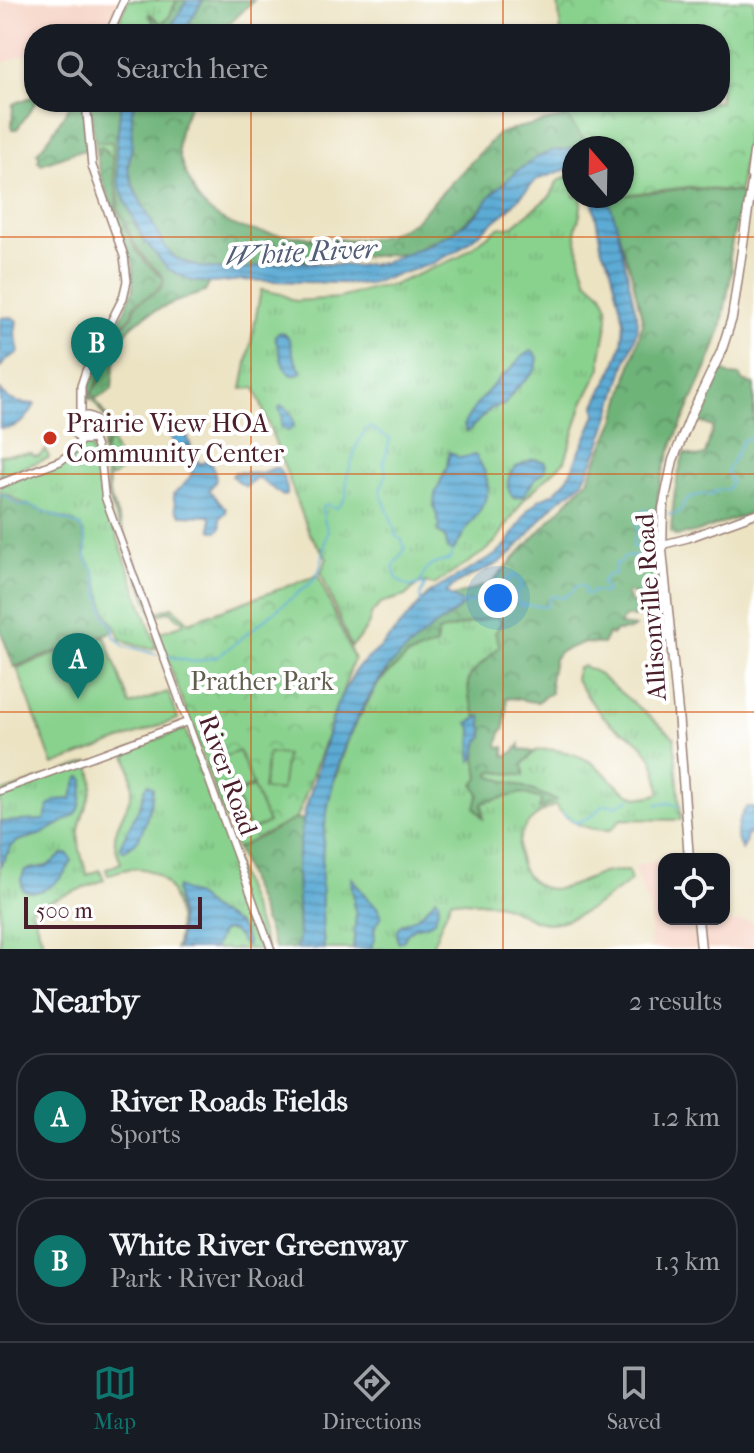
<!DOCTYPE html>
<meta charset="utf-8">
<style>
:root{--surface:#171b24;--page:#20242c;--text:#f1f3f6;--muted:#9ea1a6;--line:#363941;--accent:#0f766e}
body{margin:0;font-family:"IM FELL French Canon",serif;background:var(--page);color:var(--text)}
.controls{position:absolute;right:24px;bottom:24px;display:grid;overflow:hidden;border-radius:16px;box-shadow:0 2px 6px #0004}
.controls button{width:72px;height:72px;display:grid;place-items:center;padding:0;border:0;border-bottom:2px solid var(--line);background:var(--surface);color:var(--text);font:40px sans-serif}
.compass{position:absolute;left:562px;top:136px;width:72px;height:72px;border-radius:50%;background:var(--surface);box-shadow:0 2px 6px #0004;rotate:340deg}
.scale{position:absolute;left:24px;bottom:20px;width:178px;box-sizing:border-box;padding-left:8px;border:4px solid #4a1f2b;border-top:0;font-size:22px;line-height:28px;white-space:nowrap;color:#4a1f2b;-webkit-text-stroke:6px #fff;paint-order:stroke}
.you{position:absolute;left:498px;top:598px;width:28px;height:28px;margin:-20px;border:6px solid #fff;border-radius:50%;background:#1a73e8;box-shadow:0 0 0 12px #1a73e833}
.badge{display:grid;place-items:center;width:52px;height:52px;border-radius:50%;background:var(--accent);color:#fff;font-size:26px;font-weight:700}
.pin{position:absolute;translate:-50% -66px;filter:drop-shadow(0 2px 4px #0008)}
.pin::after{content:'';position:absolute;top:42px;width:28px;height:24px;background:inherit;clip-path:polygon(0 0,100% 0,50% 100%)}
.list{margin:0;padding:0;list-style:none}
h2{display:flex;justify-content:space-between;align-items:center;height:104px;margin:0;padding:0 32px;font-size:34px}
h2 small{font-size:26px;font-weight:400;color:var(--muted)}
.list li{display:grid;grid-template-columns:52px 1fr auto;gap:24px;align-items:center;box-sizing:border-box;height:128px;margin:0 16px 16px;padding:0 16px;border:2px solid var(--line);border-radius:32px}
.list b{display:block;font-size:30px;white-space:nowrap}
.list p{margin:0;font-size:26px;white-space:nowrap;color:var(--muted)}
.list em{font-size:26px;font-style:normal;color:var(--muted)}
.icon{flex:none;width:44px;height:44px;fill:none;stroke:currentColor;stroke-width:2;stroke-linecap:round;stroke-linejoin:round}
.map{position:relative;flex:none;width:754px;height:949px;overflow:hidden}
.search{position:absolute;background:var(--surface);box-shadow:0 2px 6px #0004;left:24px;right:24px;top:24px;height:88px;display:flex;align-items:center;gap:20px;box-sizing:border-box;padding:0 28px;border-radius:32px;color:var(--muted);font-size:30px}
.sheet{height:392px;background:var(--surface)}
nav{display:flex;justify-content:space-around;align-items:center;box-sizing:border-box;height:112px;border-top:2px solid var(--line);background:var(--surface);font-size:22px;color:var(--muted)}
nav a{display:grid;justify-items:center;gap:4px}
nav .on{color:var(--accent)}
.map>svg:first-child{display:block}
.built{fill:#f6d2c3}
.grass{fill:url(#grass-tufts);stroke:#6a785c;stroke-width:2}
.forest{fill:url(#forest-crowns);stroke:#5c6a52;stroke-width:2}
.park{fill:url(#park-crowns);stroke:#6a785c;stroke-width:2}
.garden{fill:#89d28e;stroke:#6a785c;stroke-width:2}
.water{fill:url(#water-rules);stroke:#526580;stroke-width:2}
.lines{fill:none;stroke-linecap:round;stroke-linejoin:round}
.stream{stroke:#5babd5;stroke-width:2}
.tertiary-casing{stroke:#9b8177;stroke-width:9}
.secondary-casing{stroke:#9b8177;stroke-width:10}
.primary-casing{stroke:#9b8177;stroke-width:11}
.tertiary{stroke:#fff;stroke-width:6}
.secondary{stroke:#fff;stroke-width:7}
.primary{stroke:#fff;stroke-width:8}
.grid{fill:none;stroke:#d8530f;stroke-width:2;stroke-opacity:0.55}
.poi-dot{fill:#c8321e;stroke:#fff;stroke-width:3}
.labels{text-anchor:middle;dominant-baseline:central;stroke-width:8;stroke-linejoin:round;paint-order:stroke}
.poi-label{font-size:26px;fill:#4a1f2b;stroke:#fff;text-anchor:start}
.street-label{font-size:26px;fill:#4a1f2b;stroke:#fff}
.park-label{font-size:26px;fill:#605e4e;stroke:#fff}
.water-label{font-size:28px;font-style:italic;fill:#525e77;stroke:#fff}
</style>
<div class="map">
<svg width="754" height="949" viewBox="0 0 754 949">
<defs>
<pattern id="grass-tufts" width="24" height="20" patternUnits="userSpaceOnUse" patternTransform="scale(2)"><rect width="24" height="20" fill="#89d28e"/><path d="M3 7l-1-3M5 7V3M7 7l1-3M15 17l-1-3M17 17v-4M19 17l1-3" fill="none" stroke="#78b47b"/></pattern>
<pattern id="forest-crowns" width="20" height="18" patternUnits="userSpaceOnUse" patternTransform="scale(2)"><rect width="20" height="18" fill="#6eb479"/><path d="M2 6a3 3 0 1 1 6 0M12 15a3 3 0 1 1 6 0" fill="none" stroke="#5c9263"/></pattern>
<pattern id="park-crowns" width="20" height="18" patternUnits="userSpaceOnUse" patternTransform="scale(2)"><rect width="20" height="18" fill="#89d28e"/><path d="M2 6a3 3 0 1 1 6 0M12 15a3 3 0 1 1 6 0" fill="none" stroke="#78b47b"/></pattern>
<pattern id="water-rules" width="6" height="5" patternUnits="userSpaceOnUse" patternTransform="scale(2)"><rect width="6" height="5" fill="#5babd5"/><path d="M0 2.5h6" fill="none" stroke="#4d8bad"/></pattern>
</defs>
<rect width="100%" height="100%" fill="#fff"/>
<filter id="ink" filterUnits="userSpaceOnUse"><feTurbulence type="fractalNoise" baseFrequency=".0125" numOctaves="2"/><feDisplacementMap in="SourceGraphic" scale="16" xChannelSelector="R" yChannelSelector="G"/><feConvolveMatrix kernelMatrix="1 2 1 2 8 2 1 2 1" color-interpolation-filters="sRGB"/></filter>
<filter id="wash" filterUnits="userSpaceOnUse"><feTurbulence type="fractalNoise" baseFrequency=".006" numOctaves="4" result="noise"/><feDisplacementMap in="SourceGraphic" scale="32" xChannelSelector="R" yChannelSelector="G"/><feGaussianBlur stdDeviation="1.8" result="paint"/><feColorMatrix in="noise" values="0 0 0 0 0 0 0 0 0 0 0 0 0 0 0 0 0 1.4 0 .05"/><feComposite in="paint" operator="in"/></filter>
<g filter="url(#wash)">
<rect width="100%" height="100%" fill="#ece3c3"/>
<!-- built -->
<g class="built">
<polygon points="0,0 119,0 105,34 34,34 34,52 0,64"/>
<polygon points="664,860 664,919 693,919 696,949 650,949 650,908 641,888 635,866"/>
<polygon points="744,921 754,923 754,949 702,949 701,924"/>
</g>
<!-- grass -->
<g class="grass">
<polygon points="128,0 177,0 169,17 161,24 152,15 149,16 154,21 158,34 122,34 121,31 113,34"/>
<polygon points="565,177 574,178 574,196 582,196 580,215 576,227 576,236 581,262 587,280 602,293 607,304 608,319 601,356 601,368 583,403 565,461 525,498 496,541 484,552 434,585 420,582 405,596 381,603 372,613 368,625 359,639 351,647 321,573 327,558 309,533 255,388 242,389 261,290 281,294 295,301 340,298 373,288 393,285 459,257 498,228 513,226 551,195 557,182"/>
<polygon points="109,440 112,442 122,469 113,477 109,477 104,452"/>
<polygon points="82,442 89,443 97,464 102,494 157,648 155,647 151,649 128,643 120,638 116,628 104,609 102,596 94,571 86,558 86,544 83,531 76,523 20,502 7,494 0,494 0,486 60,463"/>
<polygon points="46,450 49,458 0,476 0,455 31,453 35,456 39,456"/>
<path d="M504,612L494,758C502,758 512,761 519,760C525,758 531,753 536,751C549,746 573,753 585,759C614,772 621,809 660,793C658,770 653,751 633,737C626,732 618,730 611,724C596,710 586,695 575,678L578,668L584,666L596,672L674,737L681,820L621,819L611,830C588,831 569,824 555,805C538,813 521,824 519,843C515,867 531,890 556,889C571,888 588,878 603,873C611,871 619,871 628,871L631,881C609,896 575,924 548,923C531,923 517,909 501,905C485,901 467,902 451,900L431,949H324L320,897L322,845L329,796L351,732L380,681L410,651L449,622Z"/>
<path d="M185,729L267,949H175C179,939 179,929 178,918C173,876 148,858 108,875L106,869L121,863C119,857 116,850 115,844C113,825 130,808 132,789C133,776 129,763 125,751Z"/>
<path d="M89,762C100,792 83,803 79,830C77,846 83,860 87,875L100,870L104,880L31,908L33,914L36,916V923L46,949H0V793Z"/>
</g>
<!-- forest -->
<g class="forest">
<polygon points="177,0 187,0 167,34 158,34 149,13 161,24 169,17"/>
<polygon points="203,0 254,0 219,34 182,34"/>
<polygon points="34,96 34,102 36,102 17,129 12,129 13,104"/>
<polygon points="72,102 84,102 87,150 74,152 41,164 38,161 40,156 37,153 50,137"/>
<path d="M89,102H121L116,150L125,200L191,281L210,282L205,292C183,299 138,313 126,333C116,349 113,370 112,389L100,397L88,400L90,381L98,362L125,310L133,290V264L101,177L96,154L99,153L98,147L101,146L108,154L112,142H95Z"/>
<path d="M136,102H191C187,113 180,125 179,137C176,153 182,165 188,178C192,185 194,194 199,200C225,233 270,234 307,237C350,240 377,245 415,221L498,134L517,128L562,118L567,110V102L622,148H574L564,151H551L452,233L407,254L289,261L233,271L198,267L175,258L165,247L134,189L128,167L132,145V110Z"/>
<path d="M688,188L743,193L729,255L732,270L721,329L710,360L674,441L664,468L658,494L656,535L664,638L656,639V629H647L644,625L654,619L655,613L647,612C650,602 657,597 650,586H645L642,591L647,601L646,604L640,596L627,592L626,594L632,604L642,605L643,611L632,618L631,616L624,618L619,625L635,627L630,630L616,631L612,635L608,634L603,644L582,643L559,652L554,659L550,680L551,693L542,698L538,702C527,702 517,697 506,698C508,711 504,717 505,728L501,731L498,745L500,748L505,747L504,755L506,756L515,751L520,744V750L530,751L533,753L522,765L524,768V776C513,773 504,774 493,771L490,773L491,777L516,784L556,800L540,809L541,799L522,793L482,803L483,818L475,807L479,794L474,785L479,778L476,759L479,722L469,697L468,682L470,676L478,667L500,646L495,633L501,623L498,617L489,618L438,632L436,645L408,656L380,681L375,678L447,598L490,584L588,480L615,420L643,323L631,272L606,196H622V189L626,195Z"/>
<path d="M720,369L730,375L740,376L742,381L754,384V512L697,532L676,536L671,532C673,503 675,481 684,453L697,457L705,455L713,427L695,420Z"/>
<polygon points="0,495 7,496 20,505 31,506 80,526 86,541 85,555 94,571 106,617 111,623 114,631 14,667 0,629"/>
<path d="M289,819L303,820L297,863L299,937L297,949H275L237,849C252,839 277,831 289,819Z"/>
</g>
<!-- park -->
<g class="park">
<polygon points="558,0 754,0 754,91 739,192 688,187 622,195 622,148 590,148 568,118 567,102 720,102 720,34 561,34"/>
<path d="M95,142H112L115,184L119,196L118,210C127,222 128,233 136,246C142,258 154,267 163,276C168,291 146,296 137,304L132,318L122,326L110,354L108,363L100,381L93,391V396L112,425V435L105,447L104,452L109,472V494L154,609L158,612L172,607L189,622L318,575L354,659L297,818L236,849L158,633L184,624L183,621L176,617L171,611L158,615L151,611L107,494L106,472L102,450L103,444L110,433V425L90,396L107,363L108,353L117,331L121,325L131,317L135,304L155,292L164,281L162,277L148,265L136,250L126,230L125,221L116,209C119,193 113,174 112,157L101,146L98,147L99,154H96Z"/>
</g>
<!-- garden -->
<g class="garden">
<polygon points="105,636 130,705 168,692 178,719 53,765 17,668"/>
<polygon points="239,751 253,785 234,793 220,758"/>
<polygon points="268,753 286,755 281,791 263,789"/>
<polygon points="253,787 268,823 250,831 235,795"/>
</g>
<!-- water -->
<g class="water">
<polygon points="187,0 203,0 182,34 167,34"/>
<polygon points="121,102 136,102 132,110 132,145 128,167 134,189 165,247 175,258 198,267 233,271 289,261 356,266 383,263 426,246 452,233 477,214 493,193 517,171 536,158 551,151 574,149 574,169 567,169 536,180 507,211 457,251 431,264 368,284 242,280 213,283 191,281 168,269 143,239 125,200 119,184 116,150"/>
<path d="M592,196H607L616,222L638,322C637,339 628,353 624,369C613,402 606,435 590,467C587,473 585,478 581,483C573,492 561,497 553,506C537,522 525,542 508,556C490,573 463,574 446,593L464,604C455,613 445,619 435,626C417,640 399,655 385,672C377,682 372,693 365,704C320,780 318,863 324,949H297L299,937L297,863L304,814L337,704L357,668L381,647L429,593L495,555L508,543L528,510L540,499L554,493L568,478L596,415L595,405L614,367L622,344L624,321L610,264L602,250Z"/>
<polygon points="12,317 17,321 15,333 19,352 6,360 0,368 0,318"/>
<path d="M280,332C294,337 289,348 295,359C296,363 299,367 301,371L298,375H292C281,368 282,359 278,347C277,343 275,340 275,335Z"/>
<path d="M532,351L535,353L538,358L536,368L532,374L516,389L504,405L490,409L468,431H466L464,424C473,407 486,393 499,379C501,375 506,374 509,371C516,364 521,354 532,351Z"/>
<path d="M0,389C7,403 21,403 35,404C28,419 18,430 0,428Z"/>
<path d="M281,406C291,409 293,417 294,426L288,431L281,427L282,415L279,408Z"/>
<path d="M182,429L186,432C190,443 192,455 200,464L206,461L211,463C216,479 220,477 209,490L226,509V512L220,518L221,527L218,531H213L211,529V518L209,516L181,515L176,510L173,494C186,484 201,471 187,454C179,444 175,450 170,434L173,430Z"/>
<path d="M449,452L452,453L460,458L475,455C494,481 491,498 470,524C464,532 459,543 453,551L447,549L446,539L438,531L440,526L434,507L435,494L447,467Z"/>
<path d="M534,459L546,462L545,471L535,479L523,496L514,498C506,491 506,475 515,468C520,464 528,461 534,459Z"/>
<path d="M274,468H278C283,475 288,486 287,495L283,496L258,478L254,479L246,487L237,481L232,476L235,472L262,473Z"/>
<polygon points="481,716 484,737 479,741 475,758 471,761 472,729 468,723"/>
<polygon points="80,777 83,778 84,781 80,807 75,815 42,834 18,841 11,847 0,866 0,822 44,820 49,806 56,800 71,799 77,781"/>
<path d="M148,784L153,788C153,799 143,835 136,842C133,845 128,847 125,851H122L120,846L141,803L145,788Z"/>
<path d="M747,807H754V837L747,833L745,845L742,850C732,836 738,818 747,807Z"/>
<path d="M63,854H68L72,861C63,879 44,898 23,890L21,879L25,870L47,866Z"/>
<polygon points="352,878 368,899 377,907 381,917 374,929 375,935 371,949 353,949 356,913 353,904 354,899 351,883"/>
<path d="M177,887C184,891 194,894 200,899C205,902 208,908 214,911C231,921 245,922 247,946H245L233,931L225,930L221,932L214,949H177C183,930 179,909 176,890Z"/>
<path d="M436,898L439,901C436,941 415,913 404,940L398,942C393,923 403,925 415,918C424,914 430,904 436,898Z"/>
</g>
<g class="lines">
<!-- stream -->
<g class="stream">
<polyline points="0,495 6,496 20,505 31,506 80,526 86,541 86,558 94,571 105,615 113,627 114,636 125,647 135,648 158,655"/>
<path d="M668,514C683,517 679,509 686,501C693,494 704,494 713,495L715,491L728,489L731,482C728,476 724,468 732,463L742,441L748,438L754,439"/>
<path d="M421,583C426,561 433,566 450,559L453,551"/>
<path d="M462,604L473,602L483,596L484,593L493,589L497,600L501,603L509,595L505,588L507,581L514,575C526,584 521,586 515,595L516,601L520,605C530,605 538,606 547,607L550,598L554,596L563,598L573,591L575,587L582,585L585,588V594L588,595L594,591L604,593L607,589L602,584V581L608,575L615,574V566L616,563H620L625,557H631L635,555L641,559L644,554L643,551L648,545L647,541L645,540L638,546L634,548L632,545L637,531V514C643,508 650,511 656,513"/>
<path d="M165,656L194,662L219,656L313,581C326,565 321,548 328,531L325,523L322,508L327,504L334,508L338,507L346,497L347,477L356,447L364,432L370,427L390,439L384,461L386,474L380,491L396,532L395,536L402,540L405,549L393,567C397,582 397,580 410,587L419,584L425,585L420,595L421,603"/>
<polyline points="657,804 670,803 681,806"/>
<polyline points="616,806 630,799"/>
<path d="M562,813L577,823C580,820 584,820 588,818C600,813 596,801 615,806"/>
</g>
</g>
</g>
<g filter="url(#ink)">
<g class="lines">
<defs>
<g id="tertiary">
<polyline points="93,438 101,460 105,498 271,949"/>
<polyline points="0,791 187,722"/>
</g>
<g id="secondary">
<polyline points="109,34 124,0"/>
<circle cx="86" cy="428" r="12"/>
<polyline points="81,416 81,386 86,371 123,298 127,281 124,256 92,166 86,102"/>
<polyline points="0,484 60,461 70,454 82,439"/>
<polyline points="661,545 688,538 754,514"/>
</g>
<g id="primary">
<polyline points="751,175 754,152"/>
<polyline points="689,859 678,712 662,550 663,508 673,460 692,413 721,352 732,318 754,169"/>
<polyline points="698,919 701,949"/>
</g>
</defs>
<!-- tertiary casing -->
<use href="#tertiary" class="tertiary-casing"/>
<!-- secondary casing -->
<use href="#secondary" class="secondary-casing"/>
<!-- primary casing -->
<use href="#primary" class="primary-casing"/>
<!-- tertiary -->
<use href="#tertiary" class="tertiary"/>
<!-- secondary -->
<use href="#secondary" class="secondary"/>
<!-- primary -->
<use href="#primary" class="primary"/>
</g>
</g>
<!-- grid -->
<path class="grid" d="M251,0V34M503,0V34M251,102V949M503,102V949M0,237H754M0,474H754M0,712H754"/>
<!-- markers -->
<circle class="poi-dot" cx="50" cy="438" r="8"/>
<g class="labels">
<!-- poi labels -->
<g class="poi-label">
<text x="66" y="423">Prairie View HOA<tspan x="66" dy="30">Community Center</tspan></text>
</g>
<!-- street labels -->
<g class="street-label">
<text transform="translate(651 607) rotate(-94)">Allisonville Road</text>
<text transform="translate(228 775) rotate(70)">River Road</text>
</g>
<!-- park labels -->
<g class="park-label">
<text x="262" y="681">Prather Park</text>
</g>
<!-- water labels -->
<g class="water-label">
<text transform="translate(301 252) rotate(-3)">White River</text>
</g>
</g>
</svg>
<div class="controls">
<button><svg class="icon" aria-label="locate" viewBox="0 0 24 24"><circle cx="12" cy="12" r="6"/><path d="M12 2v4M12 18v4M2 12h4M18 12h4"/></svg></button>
</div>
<svg class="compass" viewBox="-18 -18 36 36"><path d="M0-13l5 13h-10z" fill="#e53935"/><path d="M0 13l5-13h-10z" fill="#9ea1a6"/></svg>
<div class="scale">500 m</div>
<div class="you"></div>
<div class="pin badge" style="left:78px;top:699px">A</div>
<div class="pin badge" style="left:97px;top:383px">B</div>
<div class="search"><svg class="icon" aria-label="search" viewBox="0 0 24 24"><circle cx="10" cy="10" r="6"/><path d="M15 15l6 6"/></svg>Search here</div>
</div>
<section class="sheet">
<h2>Nearby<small>2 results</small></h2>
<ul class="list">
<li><span class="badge">A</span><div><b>River Roads Fields</b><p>Sports</p></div><em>1.2 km</em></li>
<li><span class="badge">B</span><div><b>White River Greenway</b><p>Park · River Road</p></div><em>1.3 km</em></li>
</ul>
</section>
<nav>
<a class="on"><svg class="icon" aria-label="map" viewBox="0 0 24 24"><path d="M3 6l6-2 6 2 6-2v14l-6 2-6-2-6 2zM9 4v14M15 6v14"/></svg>Map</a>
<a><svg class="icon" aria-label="directions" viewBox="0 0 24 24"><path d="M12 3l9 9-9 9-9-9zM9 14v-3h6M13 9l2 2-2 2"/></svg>Directions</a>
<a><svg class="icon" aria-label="saved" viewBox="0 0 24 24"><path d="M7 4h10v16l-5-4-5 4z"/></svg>Saved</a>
</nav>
